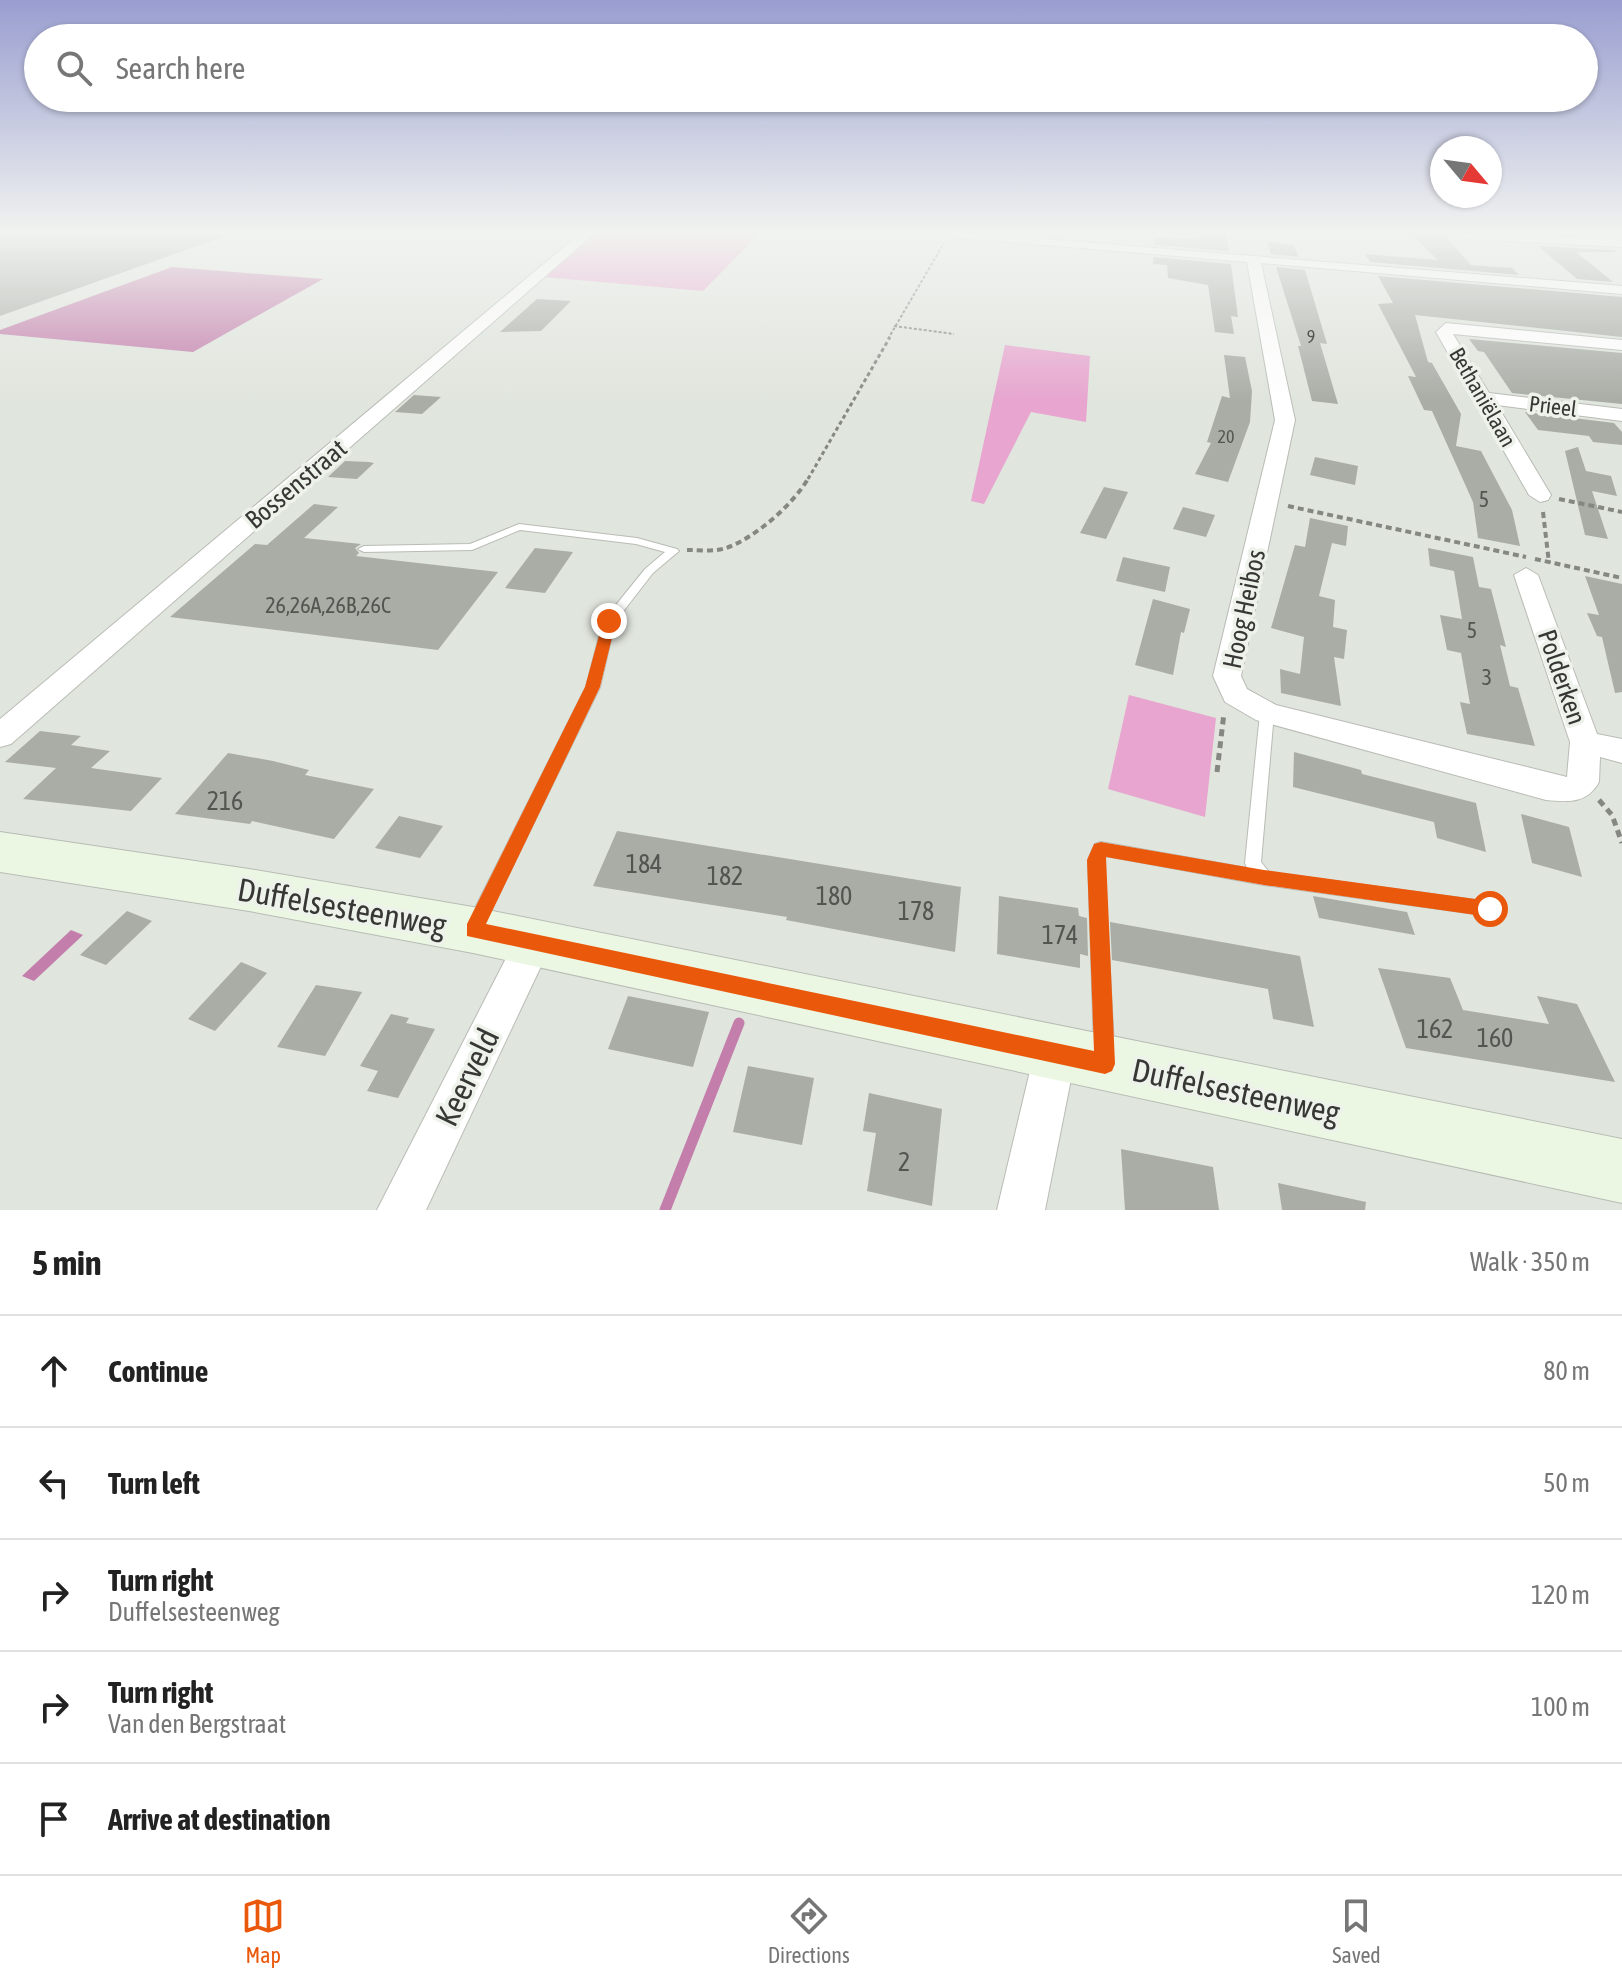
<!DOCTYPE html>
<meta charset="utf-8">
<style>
:root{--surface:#fff;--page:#f2f2f2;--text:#222;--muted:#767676;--line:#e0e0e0;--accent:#ea580c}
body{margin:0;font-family:"Asap Condensed",sans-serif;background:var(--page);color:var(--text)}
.compass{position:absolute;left:1430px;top:136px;width:72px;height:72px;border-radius:50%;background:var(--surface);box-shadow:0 2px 6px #0004;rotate:119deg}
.stop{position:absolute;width:24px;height:24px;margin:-18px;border:6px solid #ea580c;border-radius:50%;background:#fff}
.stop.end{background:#ea580c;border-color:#fff;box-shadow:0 2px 8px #0008}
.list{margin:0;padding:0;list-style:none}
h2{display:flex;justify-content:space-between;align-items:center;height:104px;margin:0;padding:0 32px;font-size:34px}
h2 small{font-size:26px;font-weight:400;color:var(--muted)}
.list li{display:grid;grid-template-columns:52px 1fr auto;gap:24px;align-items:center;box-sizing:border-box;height:112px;padding:0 32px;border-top:2px solid var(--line)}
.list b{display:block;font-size:30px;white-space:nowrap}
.list p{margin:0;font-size:26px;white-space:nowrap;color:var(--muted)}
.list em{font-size:26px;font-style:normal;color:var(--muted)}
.icon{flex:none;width:44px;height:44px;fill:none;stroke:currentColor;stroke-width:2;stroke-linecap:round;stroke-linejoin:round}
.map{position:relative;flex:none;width:1622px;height:1210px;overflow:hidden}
.search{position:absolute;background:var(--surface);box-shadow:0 2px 6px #0004;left:24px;right:24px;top:24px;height:88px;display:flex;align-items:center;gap:20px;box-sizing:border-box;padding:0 28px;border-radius:44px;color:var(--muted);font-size:30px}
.sheet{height:664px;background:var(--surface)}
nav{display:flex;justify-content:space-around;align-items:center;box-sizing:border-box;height:112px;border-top:2px solid var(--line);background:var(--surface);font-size:22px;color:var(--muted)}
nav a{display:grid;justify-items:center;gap:4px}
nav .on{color:var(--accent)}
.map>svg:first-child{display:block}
.green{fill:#e7a5cf}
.water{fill:#c37eac}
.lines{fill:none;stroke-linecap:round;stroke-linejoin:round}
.stream{stroke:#c37eac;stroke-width:11}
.building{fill:#a9ada6}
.lane-casing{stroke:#b8bcb5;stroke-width:2}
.street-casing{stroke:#b8bcb5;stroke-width:2}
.secondary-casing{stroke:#b8bcb5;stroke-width:2}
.path-far3{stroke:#848782;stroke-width:2;stroke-dasharray:3 2;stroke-linecap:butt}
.path-far2{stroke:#848782;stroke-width:3;stroke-dasharray:4 3;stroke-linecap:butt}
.path-far1{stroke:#848782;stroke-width:4;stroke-dasharray:6 4;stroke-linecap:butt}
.path{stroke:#848782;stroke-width:5;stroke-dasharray:7 5;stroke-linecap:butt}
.lane{fill:#fff;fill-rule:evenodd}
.street{fill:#fff;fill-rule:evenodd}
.secondary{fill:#ebf7e2;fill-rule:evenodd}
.route{fill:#ea580c}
.labels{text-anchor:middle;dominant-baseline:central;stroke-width:7;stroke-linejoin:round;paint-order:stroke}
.far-number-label{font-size:18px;fill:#545551}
.far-street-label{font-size:22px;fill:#373835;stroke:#edf2ea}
.number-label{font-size:22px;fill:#545551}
.street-label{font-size:26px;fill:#373835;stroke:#edf2ea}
.near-number-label{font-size:26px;fill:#545551}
.near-street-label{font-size:32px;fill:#373835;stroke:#edf2ea}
</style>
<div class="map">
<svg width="1622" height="1210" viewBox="0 0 1622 1210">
<rect width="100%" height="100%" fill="#e0e5dd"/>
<!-- green -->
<g class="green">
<polygon points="596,231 762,231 703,291 544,277"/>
<polygon points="1005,345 1090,356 1086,422 1031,412 984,504 971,501"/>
<polygon points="1129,695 1216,718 1205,817 1108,789"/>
</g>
<!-- water -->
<g class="water">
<polygon points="172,267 323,279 193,352 0,334 0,330"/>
<polygon points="71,930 83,935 34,981 22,976"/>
</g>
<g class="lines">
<!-- stream -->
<polyline class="stream" points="665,1210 739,1023"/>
</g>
<!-- building -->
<g class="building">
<polygon points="0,231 231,231 231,234 0,316"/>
<polygon points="1198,231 1225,231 1229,251 1154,245 1154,237 1198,239"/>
<polygon points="1408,231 1441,231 1471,265 1512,268 1519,275 1370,262 1365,254 1438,260"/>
<polygon points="1267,242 1293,245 1299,257 1271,254"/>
<polygon points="1538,246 1614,250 1618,252 1576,252 1613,282 1577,279"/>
<polygon points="1154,257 1231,264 1238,317 1231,316 1234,334 1215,332 1208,285 1168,278 1167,265 1153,264"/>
<polygon points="1276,267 1305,270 1327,344 1320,343 1338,404 1312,401 1298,346 1301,346"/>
<polygon points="1378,276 1622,297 1622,337 1415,315 1428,362 1432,363 1461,414 1456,446 1481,451 1512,510 1520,546 1478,538 1473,502 1432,411 1424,410 1408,376 1416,377 1378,304 1393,303"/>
<polygon points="537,299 571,301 541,331 500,332"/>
<polygon points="1469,339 1622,353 1622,404 1512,393 1484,352 1478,351"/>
<polygon points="1224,355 1245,357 1252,391 1250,422 1228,482 1195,474 1211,443 1207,442 1222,396 1230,398"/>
<polygon points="414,395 441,397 422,414 395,412"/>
<polygon points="1525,412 1614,423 1622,432 1622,445 1593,442 1589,436 1538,430"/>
<polygon points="1578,447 1586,471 1611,476 1617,496 1592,491 1608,539 1585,535 1565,451"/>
<polygon points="1315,457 1358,466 1355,485 1310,475"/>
<polygon points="345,461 369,462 374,463 357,479 328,477"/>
<polygon points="1104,487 1128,492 1106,539 1080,533"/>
<polygon points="314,504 338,507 304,538 361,544 355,548 359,553 356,556 498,572 438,650 170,617 255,544 267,545"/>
<polygon points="1183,507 1215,515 1206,537 1173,529"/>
<polygon points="1310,518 1348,526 1346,546 1332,543 1319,596 1335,600 1333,627 1347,630 1344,659 1334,657 1341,706 1281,693 1280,669 1300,674 1304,637 1271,628 1295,545 1305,547"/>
<polygon points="535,548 573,552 545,593 505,588"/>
<polygon points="1428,548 1473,557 1479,587 1491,589 1506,647 1500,645 1510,686 1518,688 1535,746 1467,734 1460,702 1470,704 1461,653 1447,650 1440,615 1462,619 1454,571 1430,566"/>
<polygon points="1123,557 1170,567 1165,592 1116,581"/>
<polygon points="1585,576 1622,584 1622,692 1615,693 1602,637 1597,636 1587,613 1599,615"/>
<polygon points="1153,599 1190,609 1184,633 1181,632 1173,675 1135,665"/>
<polygon points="40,731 81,736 71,745 110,751 91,768 162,778 131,811 23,799 56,768 5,762"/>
<polygon points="1294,752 1361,770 1362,774 1476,803 1486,852 1437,838 1434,822 1293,787"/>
<polygon points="228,753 273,761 309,770 305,775 374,789 334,839 252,821 250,824 175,814"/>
<polygon points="1521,814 1569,827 1582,877 1532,863"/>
<polygon points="399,816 443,826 420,858 375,848"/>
<polygon points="617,831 961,887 955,952 786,920 787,917 593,886"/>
<polygon points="999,896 1078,908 1079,916 1087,918 1088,956 1080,954 1080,968 997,954"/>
<polygon points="1313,896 1407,912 1415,935 1319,918"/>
<polygon points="127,911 152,921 106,965 80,955"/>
<polygon points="1110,922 1300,956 1314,1027 1273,1019 1268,989 1112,960"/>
<polygon points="241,962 267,973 215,1031 188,1019"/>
<polygon points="1378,968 1450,978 1463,1010 1549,1024 1537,996 1577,1004 1615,1082 1406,1048"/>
<polygon points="316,985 362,992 325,1056 277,1047"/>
<polygon points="628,996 709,1012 693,1067 608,1049"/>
<polygon points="391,1014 409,1018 406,1023 435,1029 398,1098 367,1091 378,1071 360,1066"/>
<polygon points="748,1066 814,1078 802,1145 733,1132"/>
<polygon points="869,1093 942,1109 932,1206 867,1191 876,1133 863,1131"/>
<polygon points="1121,1149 1213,1167 1219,1210 1125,1210"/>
<polygon points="1278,1183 1366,1202 1365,1210 1282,1210"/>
</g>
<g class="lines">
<defs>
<g id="lane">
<polygon points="519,524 637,538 677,549 679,551 653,573 615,622 600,687 482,929 476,932 470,929 467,924 586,687 603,621 645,569 665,552 636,544 520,530 472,550 364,552 358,549 364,546 470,544"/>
<polygon points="1267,708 1272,710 1274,713 1261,862 1269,872 1490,902 1496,904 1499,909 1496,914 1490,916 1264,885 1106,856 1104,860 1114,1048 1111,1055 1104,1058 1097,1055 1094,1048 1088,860 1095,844 1101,842 1247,868 1245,863 1260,713 1262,710"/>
</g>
<g id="street">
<polygon points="583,231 597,231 11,744 0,747 0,719"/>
<path d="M945,231L1622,286V294L1261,263L1295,420L1241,676L1247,689L1276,705L1567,777L1570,742L1514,575L1526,568L1538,575L1597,734L1622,739V763L1600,757L1599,782C1587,804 1568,802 1546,800L1256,720L1225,702L1213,676L1275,420L1247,262L950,237Z"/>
<polygon points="1461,232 1622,239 1622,247 1466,239 1461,238"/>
<polygon points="1446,323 1622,340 1622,350 1453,334 1489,393 1622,409 1622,421 1497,405 1551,495 1548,500 1540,502 1529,495 1436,332"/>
<polygon points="533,926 546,931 552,943 426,1210 377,1210 520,931"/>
<polygon points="1055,1033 1070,1039 1076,1054 1045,1210 997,1210 1034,1054 1040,1039"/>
</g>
<polygon id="secondary" points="0,832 249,869 473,907 1622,1139 1622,1203 473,953 249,911 0,872"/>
</defs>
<!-- lane casing -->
<use href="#lane" class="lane-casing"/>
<!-- street casing -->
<use href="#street" class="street-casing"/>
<!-- secondary casing -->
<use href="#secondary" class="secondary-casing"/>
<!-- path-far3 -->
<g class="path-far3">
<polyline points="894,326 954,334"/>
<polyline points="888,339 944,243"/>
</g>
<!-- path-far2 -->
<polyline class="path-far2" points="808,479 890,337"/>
<!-- path-far1 -->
<g class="path-far1">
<polyline points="1559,499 1622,512"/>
<polyline points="1288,506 1526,557"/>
<polyline points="1543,512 1549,563"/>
<path d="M687,550C699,550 714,552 726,548C755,538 794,504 809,477"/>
<polyline points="1535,559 1622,578"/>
</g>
<!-- path -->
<g class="path">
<polyline points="1217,772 1224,713"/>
<polyline points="1599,800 1612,815 1622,843"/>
</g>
<!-- lane -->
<use href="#lane" class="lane"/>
<!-- street -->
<use href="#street" class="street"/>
<!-- secondary -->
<use href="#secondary" class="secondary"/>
</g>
<!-- sky -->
<linearGradient id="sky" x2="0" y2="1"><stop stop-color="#999ed0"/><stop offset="0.58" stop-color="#f1f3f0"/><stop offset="1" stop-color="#f1f3f0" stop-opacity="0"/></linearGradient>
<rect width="1622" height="401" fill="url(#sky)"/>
<!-- route -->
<polygon class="route" points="609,617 616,621 600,687 486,924 1094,1051 1087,860 1094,844 1101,842 1264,870 1490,901 1499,909 1490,917 1264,885 1106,857 1115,1064 1112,1071 1105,1074 467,936 467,924 585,687 603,621"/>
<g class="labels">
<!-- far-number labels -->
<g class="far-number-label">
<text x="1311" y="336">9</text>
<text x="1226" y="436">20</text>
</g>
<!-- far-street labels -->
<g class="far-street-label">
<text transform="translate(1483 397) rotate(60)">Bethaniëlaan</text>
<text transform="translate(1553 406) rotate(7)">Prieel</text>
</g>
<!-- number labels -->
<g class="number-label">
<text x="1484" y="499">5</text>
<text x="328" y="605">26,26A,26B,26C</text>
<text x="1472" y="630">5</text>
<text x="1487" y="677">3</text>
</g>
<!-- street labels -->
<g class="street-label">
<text transform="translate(296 484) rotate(-40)">Bossenstraat</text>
<text transform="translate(1244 609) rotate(-78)">Hoog Heibos</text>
<text transform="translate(1562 677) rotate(71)">Polderken</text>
</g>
<!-- near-number labels -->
<g class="near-number-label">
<text x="225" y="801">216</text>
<text x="644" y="864">184</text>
<text x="725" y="876">182</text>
<text x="834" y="896">180</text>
<text x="916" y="911">178</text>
<text x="1060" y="935">174</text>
<text x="1435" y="1029">162</text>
<text x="1495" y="1038">160</text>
<text x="904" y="1162">2</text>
</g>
<!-- near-street labels -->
<g class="near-street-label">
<text transform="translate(342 907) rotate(10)">Duffelsesteenweg</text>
<text transform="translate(467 1077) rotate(-64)">Keerveld</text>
<text transform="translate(1236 1091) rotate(12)">Duffelsesteenweg</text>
</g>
</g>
</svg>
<svg class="compass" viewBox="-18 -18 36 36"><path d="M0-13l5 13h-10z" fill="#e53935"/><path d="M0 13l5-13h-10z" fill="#767676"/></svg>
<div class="stop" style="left:1490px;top:909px"></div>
<div class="stop end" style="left:609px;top:621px"></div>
<div class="search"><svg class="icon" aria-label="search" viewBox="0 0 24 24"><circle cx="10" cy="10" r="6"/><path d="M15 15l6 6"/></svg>Search here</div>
</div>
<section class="sheet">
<h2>5 min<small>Walk · 350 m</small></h2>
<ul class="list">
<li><svg class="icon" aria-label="ahead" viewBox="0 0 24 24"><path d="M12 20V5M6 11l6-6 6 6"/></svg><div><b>Continue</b></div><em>80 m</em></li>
<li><svg class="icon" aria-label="left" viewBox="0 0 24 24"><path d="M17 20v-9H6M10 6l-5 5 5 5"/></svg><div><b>Turn left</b></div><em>50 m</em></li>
<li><svg class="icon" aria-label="right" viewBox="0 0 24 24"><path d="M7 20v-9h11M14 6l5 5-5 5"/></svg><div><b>Turn right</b><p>Duffelsesteenweg</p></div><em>120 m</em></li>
<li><svg class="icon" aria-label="right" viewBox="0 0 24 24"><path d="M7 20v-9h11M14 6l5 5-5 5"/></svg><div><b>Turn right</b><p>Van den Bergstraat</p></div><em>100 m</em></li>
<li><svg class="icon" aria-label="arrive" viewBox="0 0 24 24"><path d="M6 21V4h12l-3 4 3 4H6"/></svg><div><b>Arrive at destination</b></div></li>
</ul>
</section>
<nav>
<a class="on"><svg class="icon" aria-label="map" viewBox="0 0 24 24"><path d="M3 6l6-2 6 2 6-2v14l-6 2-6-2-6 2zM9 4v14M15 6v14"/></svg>Map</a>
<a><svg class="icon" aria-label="directions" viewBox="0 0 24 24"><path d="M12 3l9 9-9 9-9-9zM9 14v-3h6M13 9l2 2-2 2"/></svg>Directions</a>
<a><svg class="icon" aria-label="saved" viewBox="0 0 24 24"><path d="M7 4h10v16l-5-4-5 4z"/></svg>Saved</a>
</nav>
